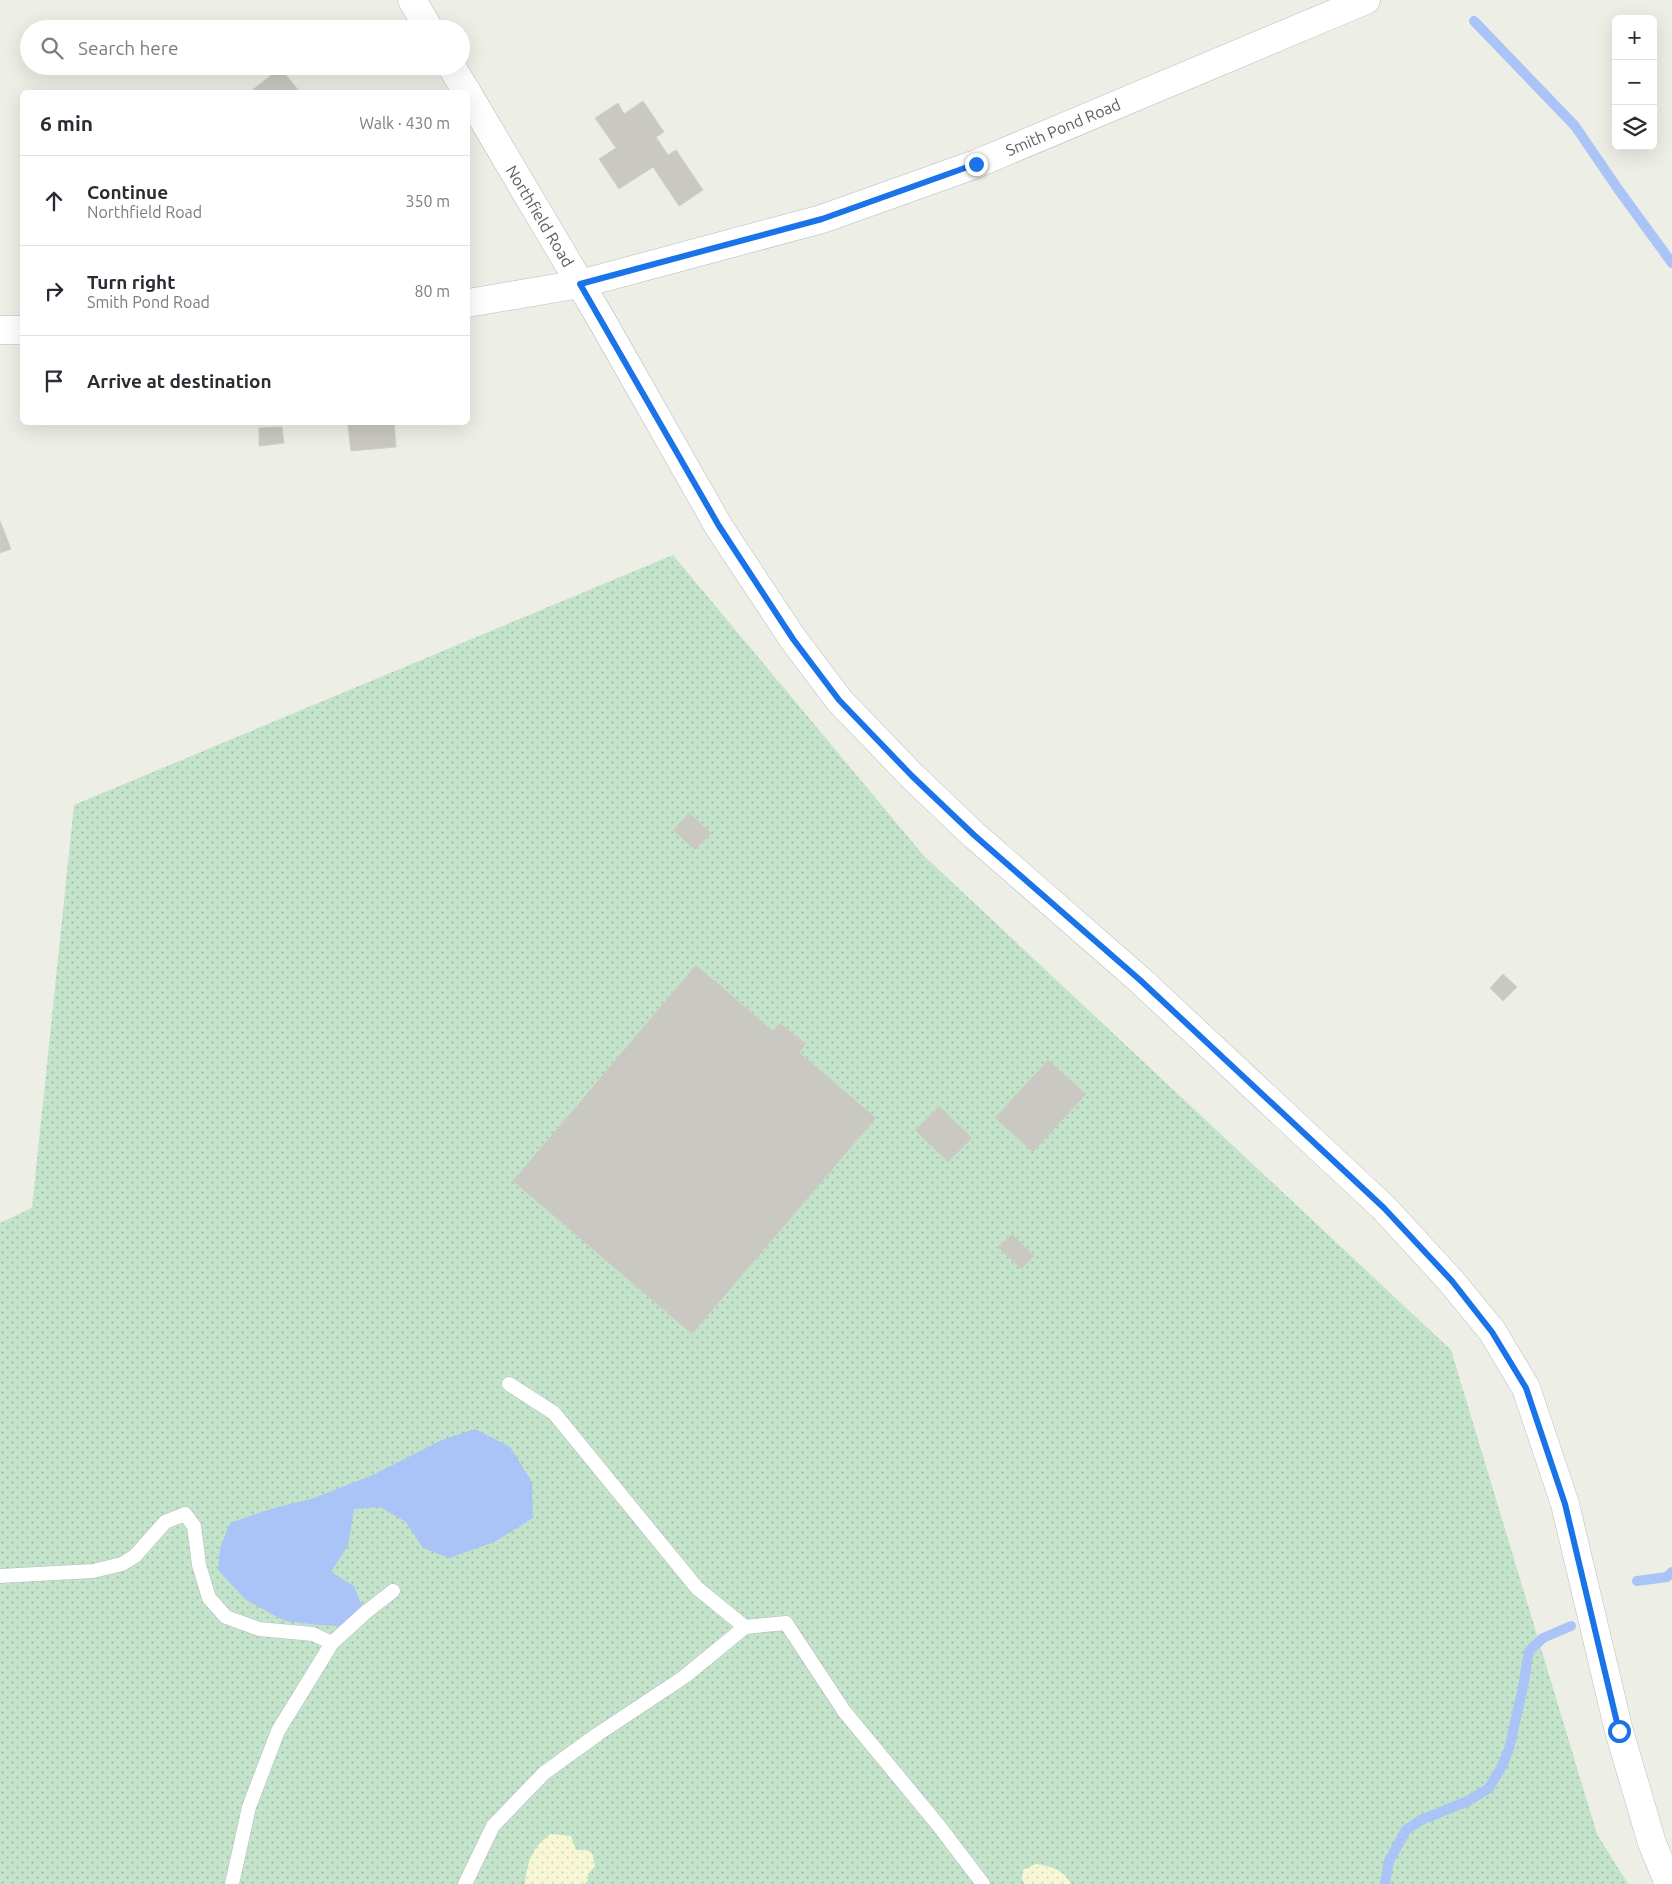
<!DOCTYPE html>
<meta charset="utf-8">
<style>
:root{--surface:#fff;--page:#f7f7f7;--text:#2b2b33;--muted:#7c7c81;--line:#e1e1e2}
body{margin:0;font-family:Ubuntu,sans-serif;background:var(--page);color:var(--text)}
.controls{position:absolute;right:15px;top:15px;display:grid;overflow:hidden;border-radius:8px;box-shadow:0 5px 20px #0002}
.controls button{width:45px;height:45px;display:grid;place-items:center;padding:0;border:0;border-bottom:1px solid var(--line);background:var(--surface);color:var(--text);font:25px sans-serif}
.stop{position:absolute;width:15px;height:15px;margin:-11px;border:4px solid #1a73e8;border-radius:50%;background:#fff}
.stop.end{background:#1a73e8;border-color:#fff;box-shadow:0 1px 5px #0008}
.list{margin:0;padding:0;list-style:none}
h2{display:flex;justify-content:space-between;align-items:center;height:65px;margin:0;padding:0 20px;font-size:21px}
h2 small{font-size:16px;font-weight:400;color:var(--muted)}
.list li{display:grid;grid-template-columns:32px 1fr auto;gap:15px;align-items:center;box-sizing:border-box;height:90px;padding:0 20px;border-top:1px solid var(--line)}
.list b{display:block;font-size:19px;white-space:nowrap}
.list p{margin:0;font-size:16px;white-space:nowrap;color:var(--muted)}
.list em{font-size:16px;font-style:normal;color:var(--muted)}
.icon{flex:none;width:28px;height:28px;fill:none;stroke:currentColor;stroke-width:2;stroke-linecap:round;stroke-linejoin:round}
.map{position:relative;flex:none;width:1672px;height:1884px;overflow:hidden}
.search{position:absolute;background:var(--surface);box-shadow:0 5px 20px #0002;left:20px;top:20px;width:450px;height:55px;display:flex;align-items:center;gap:12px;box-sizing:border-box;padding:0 18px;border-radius:28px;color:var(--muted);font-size:19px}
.panel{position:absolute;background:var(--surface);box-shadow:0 5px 20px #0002;left:20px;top:90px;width:450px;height:335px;border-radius:8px}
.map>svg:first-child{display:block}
.green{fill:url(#green-dots)}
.sand{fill:url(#sand-dots)}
.water{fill:#abc4f7}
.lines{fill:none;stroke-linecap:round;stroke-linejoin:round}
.stream{stroke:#abc4f7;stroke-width:10}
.building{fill:#c9c8c2;stroke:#d2d1c3}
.lane-casing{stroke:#b9babf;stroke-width:15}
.street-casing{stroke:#b9babf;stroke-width:29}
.secondary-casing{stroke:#babbc1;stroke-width:29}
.lane{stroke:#fff;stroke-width:14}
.street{stroke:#fff;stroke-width:28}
.secondary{stroke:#fff;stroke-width:28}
.route{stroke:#1a73e8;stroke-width:6}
.labels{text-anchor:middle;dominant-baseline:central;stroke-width:4;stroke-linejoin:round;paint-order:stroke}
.street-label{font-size:16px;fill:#5c5e64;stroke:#fff}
</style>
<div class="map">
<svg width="1672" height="1884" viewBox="0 0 1672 1884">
<defs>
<pattern id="green-dots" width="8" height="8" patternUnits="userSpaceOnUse" patternTransform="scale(1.25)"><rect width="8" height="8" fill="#c3e3cb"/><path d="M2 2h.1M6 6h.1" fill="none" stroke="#a2bba8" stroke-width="1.8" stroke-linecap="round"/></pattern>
<pattern id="sand-dots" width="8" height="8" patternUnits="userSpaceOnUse" patternTransform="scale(1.25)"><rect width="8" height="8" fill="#f7f7d6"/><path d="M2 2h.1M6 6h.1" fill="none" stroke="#d6d6ba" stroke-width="1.8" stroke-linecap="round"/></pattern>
</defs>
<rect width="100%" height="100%" fill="#edeee5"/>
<!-- green -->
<polygon class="green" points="673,555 924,856 1451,1350 1597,1834 1628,1884 0,1884 0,1223 32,1208 74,805"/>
<!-- sand -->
<g class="sand">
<path d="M551,1834L571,1836L576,1850H586L592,1853L595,1866L588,1874V1880L585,1884H525C527,1862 532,1847 551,1834Z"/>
<path d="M1036,1864C1051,1866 1064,1870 1071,1884H1024L1022,1879L1023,1870Z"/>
</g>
<!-- water -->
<polygon class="water" points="475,1429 510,1447 532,1482 533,1518 494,1542 449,1558 423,1548 406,1522 380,1507 354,1509 348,1545 331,1572 354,1586 362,1606 341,1626 319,1625 285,1621 246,1600 218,1570 220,1548 230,1523 271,1509 314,1498 373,1475 442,1440"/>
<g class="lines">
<!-- stream -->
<g class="stream">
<polyline points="1474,21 1575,126 1618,189 1672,263"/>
<polyline points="1637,1581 1667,1577 1672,1572"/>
<polyline points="1385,1884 1389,1861 1406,1830 1421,1820 1468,1801 1489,1788 1502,1766 1509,1749 1523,1687 1529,1651 1543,1638 1571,1626"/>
</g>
</g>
<!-- building -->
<g class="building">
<polygon points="280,68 300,92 250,92"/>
<polygon points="643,101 664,132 656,137 668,155 676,150 703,190 679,206 653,167 619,189 599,159 616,148 595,118 618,103 624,114"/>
<polygon points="380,422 394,422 396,447 351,451 348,425"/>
<polygon points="282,427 284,443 259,446 259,428"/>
<polygon points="0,521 11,549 0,553"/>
<polygon points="689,813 711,833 695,850 673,830"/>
<polygon points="696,965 773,1031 780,1023 806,1044 799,1052 876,1118 692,1334 513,1181"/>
<polygon points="1503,974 1517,987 1503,1001 1490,988"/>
<polygon points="1048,1060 1086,1094 1033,1152 995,1118"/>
<polygon points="939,1106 972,1138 948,1162 915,1130"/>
<polygon points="1012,1234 1034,1256 1021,1269 998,1247"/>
</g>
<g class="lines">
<defs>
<g id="lane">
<polyline points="509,1384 554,1413 697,1588 745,1627 786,1623 844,1711 939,1826 983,1884"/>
<polyline points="0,1576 93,1571 122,1564 135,1556 165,1522 185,1514 194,1526 199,1565 209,1598 226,1617 259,1629 313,1634 332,1643"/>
<polyline points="232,1884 249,1807 278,1731 332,1643 366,1612 393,1591"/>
<polyline points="465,1884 493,1826 544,1773 598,1734 684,1677 745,1627"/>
</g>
<polyline id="street" points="580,284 822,219 976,164 1366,0"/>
<g id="secondary">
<polyline points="412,0 429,29"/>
<polyline points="451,66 467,92"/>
<polyline points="468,94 601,319 719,527 793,639 839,700 912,776 974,835 1140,980 1384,1208 1451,1281 1492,1331 1526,1388 1565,1504 1619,1731 1652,1843 1669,1884"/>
<polyline points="468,303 580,284"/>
<polyline points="0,330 22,330"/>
</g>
</defs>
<!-- lane casing -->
<use href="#lane" class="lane-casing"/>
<!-- street casing -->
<use href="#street" class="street-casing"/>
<!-- secondary casing -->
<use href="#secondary" class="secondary-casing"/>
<!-- lane -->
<use href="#lane" class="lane"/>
<!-- street -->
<use href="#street" class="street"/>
<!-- secondary -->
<use href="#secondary" class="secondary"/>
</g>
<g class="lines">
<!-- route -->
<polyline class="route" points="976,164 822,219 580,284 719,526 793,639 839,700 912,776 974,835 1140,980 1384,1208 1452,1281 1492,1332 1526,1388 1565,1504 1619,1731"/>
</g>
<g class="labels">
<!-- street labels -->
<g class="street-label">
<text transform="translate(1063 127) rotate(-23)">Smith Pond Road</text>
<text transform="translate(540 216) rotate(59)">Northfield Road</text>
</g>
</g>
</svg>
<div class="controls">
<button>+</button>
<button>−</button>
<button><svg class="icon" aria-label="layers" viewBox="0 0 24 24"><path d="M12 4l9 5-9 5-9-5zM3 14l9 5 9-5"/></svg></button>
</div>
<div class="stop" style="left:1619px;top:1731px"></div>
<div class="stop end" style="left:976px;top:164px"></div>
<div class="search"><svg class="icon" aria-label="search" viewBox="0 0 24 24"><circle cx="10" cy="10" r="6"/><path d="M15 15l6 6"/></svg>Search here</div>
<section class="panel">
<h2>6 min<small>Walk · 430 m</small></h2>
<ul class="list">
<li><svg class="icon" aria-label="ahead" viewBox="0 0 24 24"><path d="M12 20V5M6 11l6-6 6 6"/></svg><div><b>Continue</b><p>Northfield Road</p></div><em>350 m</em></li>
<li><svg class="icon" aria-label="right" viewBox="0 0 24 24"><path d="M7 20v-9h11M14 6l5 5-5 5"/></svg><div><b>Turn right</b><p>Smith Pond Road</p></div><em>80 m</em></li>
<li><svg class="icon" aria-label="arrive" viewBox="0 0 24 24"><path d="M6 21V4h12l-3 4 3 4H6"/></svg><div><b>Arrive at destination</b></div></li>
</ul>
</section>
</div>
